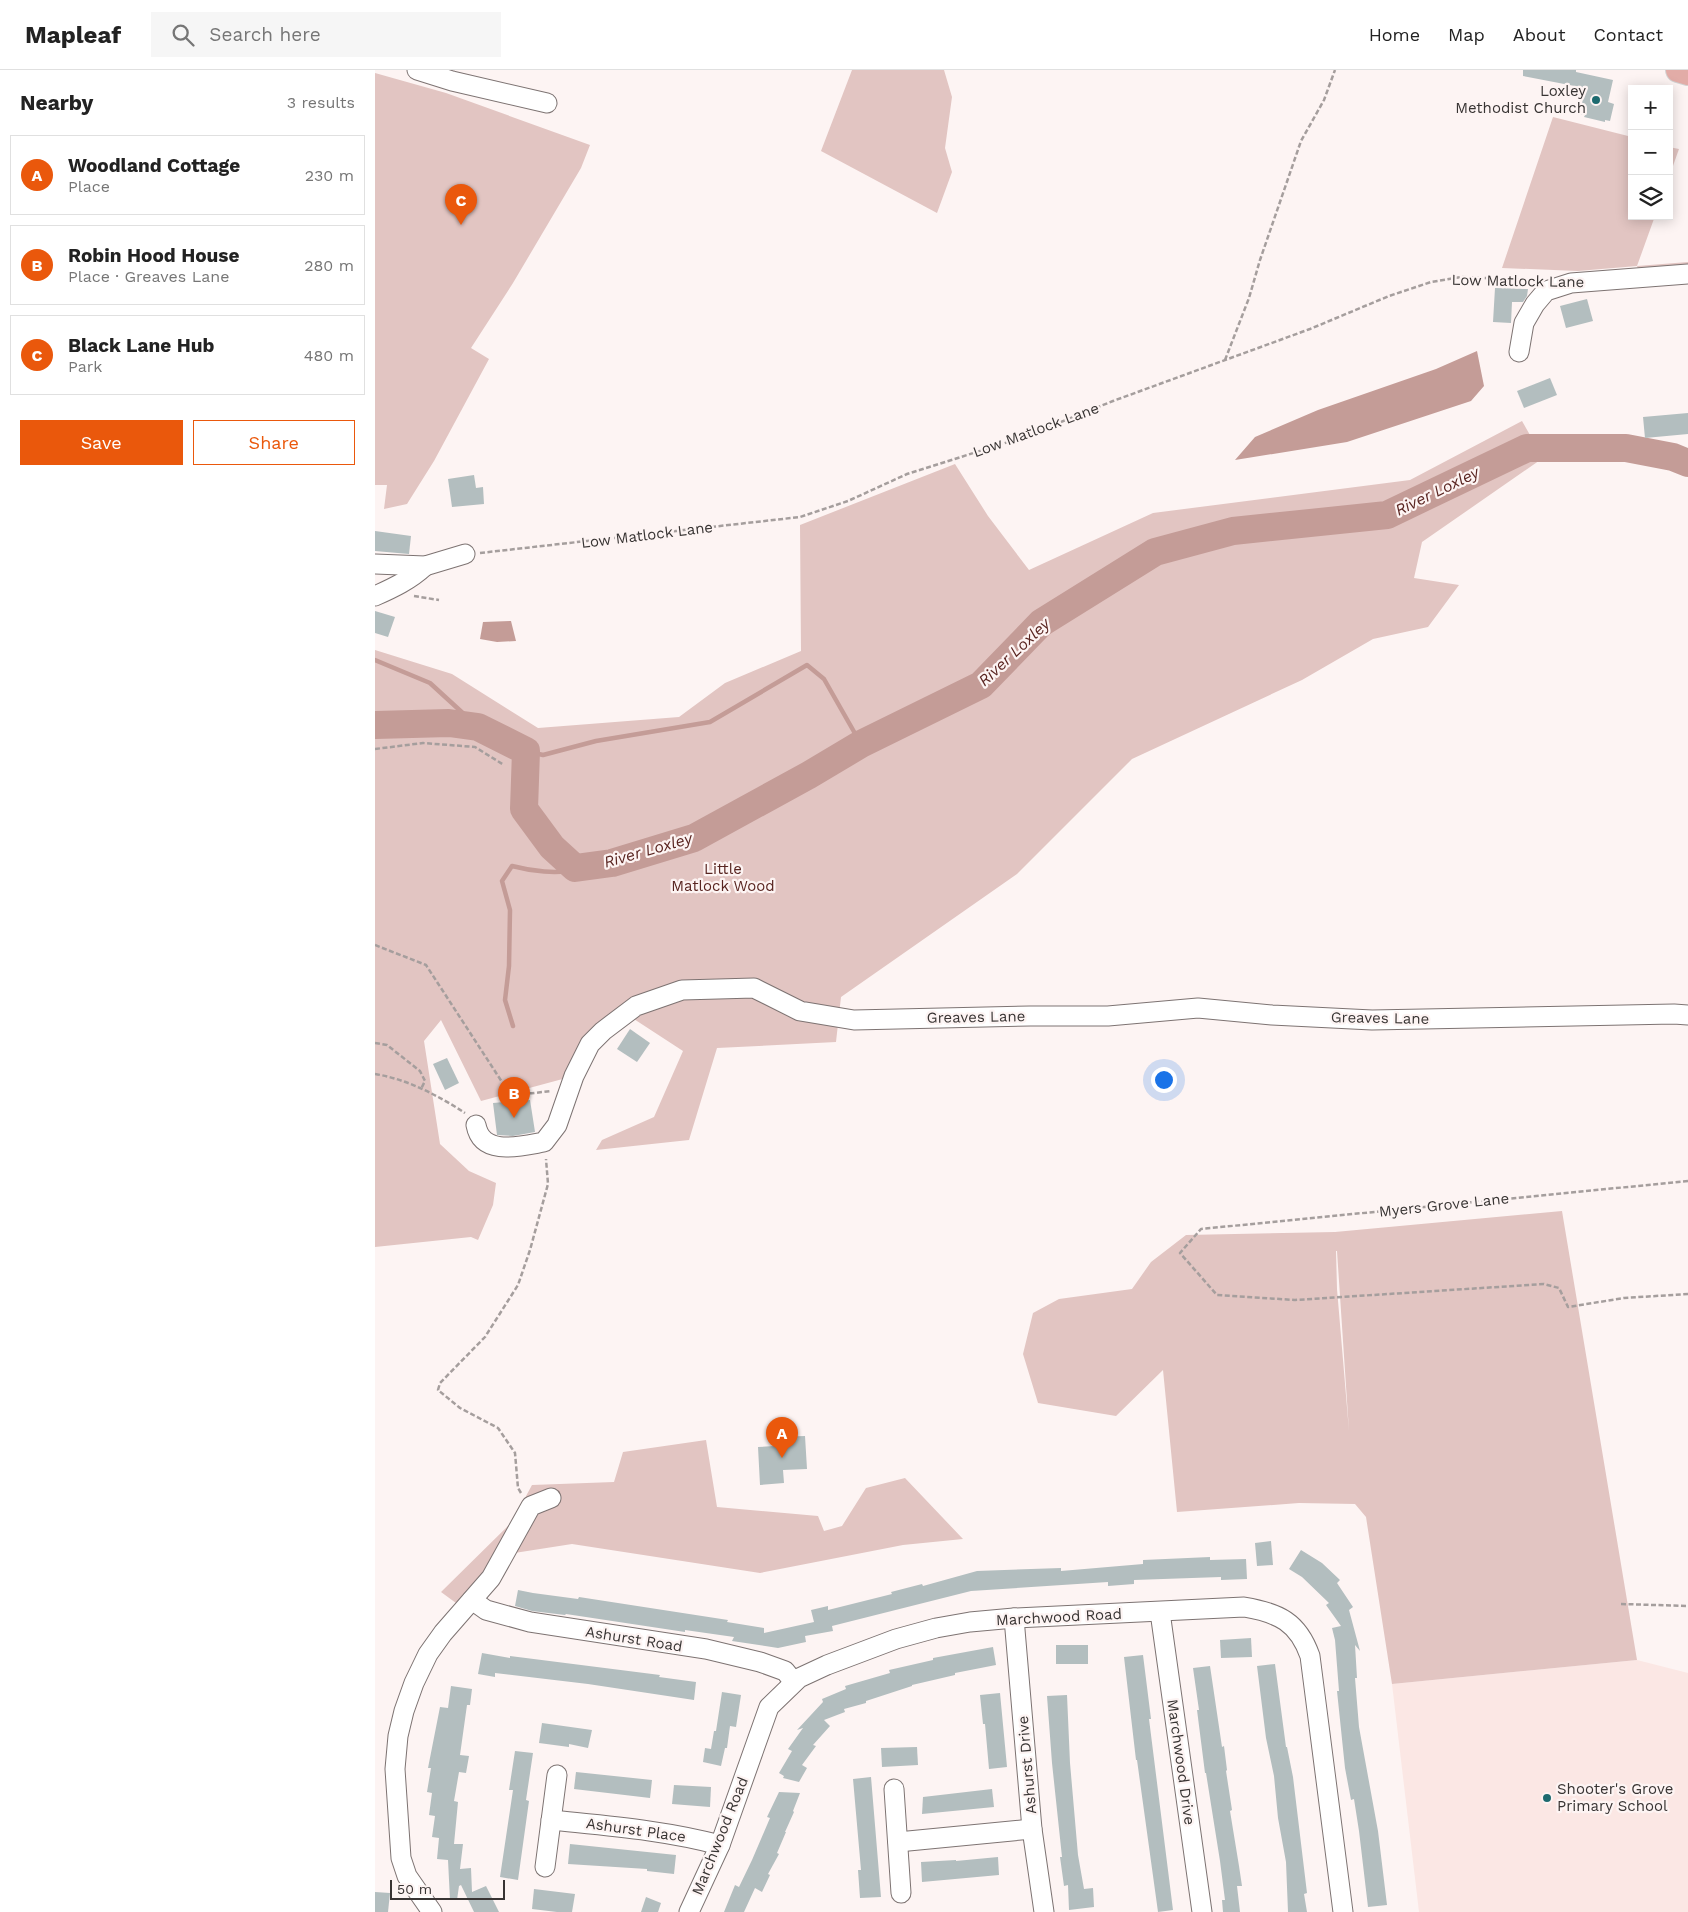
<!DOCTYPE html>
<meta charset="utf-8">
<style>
:root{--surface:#fff;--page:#f6f6f6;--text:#222;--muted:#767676;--line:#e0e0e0;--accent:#ea580c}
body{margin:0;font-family:"Work Sans",sans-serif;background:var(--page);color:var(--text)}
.controls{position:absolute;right:15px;top:15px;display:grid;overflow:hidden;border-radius:0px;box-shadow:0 2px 12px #0003}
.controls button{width:45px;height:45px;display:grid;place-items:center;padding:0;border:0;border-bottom:1px solid var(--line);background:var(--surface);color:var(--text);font:25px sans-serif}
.scale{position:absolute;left:15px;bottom:12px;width:115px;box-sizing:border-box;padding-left:5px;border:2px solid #383433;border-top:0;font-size:14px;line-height:18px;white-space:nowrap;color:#383433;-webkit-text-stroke:4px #fdf4f3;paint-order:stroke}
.you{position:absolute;left:788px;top:1009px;width:18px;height:18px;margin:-12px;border:4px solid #fff;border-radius:50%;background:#1a73e8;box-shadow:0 0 0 8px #1a73e833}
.badge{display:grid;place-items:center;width:32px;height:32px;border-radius:50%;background:var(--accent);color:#fff;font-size:16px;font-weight:700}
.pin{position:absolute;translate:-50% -41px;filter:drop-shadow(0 1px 2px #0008)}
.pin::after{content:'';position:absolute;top:26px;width:18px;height:15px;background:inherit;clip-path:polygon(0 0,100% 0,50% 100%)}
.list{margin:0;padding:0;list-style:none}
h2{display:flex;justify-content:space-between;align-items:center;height:65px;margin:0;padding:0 20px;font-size:21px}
h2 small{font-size:16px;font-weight:400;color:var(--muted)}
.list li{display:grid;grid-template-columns:32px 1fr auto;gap:15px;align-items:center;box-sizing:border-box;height:80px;margin:0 10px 10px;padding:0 10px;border:1px solid var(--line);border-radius:0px}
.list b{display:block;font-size:19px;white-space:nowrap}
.list p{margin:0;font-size:16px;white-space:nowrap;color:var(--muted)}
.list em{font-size:16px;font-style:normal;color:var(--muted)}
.actions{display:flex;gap:10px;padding:15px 20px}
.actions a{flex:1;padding:11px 0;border:1px solid var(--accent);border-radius:0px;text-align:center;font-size:18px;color:var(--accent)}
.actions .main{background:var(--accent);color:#fff}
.icon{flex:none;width:28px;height:28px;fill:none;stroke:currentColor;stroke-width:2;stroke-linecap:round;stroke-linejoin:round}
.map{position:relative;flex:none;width:1313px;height:1842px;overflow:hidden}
header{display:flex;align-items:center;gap:30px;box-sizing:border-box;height:70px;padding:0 25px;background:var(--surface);border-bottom:1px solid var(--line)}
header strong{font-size:24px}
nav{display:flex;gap:28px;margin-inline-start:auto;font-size:18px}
.search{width:350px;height:45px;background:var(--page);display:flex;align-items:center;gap:12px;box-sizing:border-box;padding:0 18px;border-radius:0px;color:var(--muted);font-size:19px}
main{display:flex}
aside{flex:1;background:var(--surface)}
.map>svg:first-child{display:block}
.built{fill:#fbe7e4}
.green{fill:#e2c5c2;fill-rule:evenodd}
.water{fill:#c49c97}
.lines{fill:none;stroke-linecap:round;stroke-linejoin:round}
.stream{stroke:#c49c97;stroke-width:4.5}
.river{stroke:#c49c97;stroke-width:28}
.building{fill:#b3bebf}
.minor-casing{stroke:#7d7372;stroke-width:21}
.major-casing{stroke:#d3d2d2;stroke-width:26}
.path{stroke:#a59e9d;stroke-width:2.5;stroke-dasharray:5 2.5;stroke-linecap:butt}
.minor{stroke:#fff;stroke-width:19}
.major{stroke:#e2aca7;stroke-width:24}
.poi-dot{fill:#1d6a6f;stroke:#fdf4f3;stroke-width:2}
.labels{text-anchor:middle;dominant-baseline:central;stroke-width:4.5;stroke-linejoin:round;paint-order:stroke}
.poi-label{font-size:15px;fill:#383433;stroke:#fdf4f3;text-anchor:end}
.street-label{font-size:15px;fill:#383433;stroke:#fdf4f3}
.park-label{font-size:15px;fill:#582420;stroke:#fdf4f3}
.water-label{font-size:16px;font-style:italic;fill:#5a2521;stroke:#fdf4f3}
</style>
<header>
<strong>Mapleaf</strong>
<div class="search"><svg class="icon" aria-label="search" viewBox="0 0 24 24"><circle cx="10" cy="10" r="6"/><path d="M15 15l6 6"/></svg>Search here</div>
<nav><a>Home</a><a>Map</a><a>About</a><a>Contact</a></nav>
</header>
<main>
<aside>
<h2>Nearby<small>3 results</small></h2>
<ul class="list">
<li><span class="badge">A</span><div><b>Woodland Cottage</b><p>Place</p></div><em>230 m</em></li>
<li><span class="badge">B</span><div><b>Robin Hood House</b><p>Place · Greaves Lane</p></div><em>280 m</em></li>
<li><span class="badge">C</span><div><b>Black Lane Hub</b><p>Park</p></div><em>480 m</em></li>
</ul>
<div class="actions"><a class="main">Save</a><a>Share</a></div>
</aside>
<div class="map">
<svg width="1313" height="1842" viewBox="0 0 1313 1842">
<rect width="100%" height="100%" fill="#fdf4f3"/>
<!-- built -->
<polygon class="built" points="1262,1590 1313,1603 1313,1842 1044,1842 1017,1614"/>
<!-- green -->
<g class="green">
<polygon points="477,0 569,0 577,27 570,78 577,102 562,143 446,81"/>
<polygon points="0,3 71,23 215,75 206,98 138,213 96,278 114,289 59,391 32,434 9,439 12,415 0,415"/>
<polygon points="1178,47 1257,67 1257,146 1280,146 1262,196 1313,192 1313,211 1268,213 1262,196 1203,201 1127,198"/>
<polygon points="1294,77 1304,79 1294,107"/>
<polygon points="1147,351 1168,388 1047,472 1039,508 1084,515 1053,557 998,569 927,610 757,689 642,804 466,927 461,972 342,978 314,1070 221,1080 227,1070 279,1047 308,981 242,938 207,968 195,1007 106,1031 66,950 49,971 65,1074 94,1101 121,1113 118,1135 103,1170 96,1167 0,1177 0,580 77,604 163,658 304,647 350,613 426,581 425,455 580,394 613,446 654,500 778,443 1035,410"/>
<path d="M1187,1141L1262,1590L1017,1614L991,1447L980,1434L924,1433L802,1442L788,1300L741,1346L663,1333L648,1284L658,1243L684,1229L757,1219L776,1192L811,1165L960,1162ZM961,1181H962L974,1361L962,1219Z"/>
<polygon points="331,1370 342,1437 443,1446 449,1461 467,1456 491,1418 530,1408 588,1469 528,1475 385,1503 197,1474 133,1484 81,1533 66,1522 137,1452 157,1415 239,1412 248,1382"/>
</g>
<!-- water -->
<g class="water">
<polygon points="1102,281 1109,316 1096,331 972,372 860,390 880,367 943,340 1061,299"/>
<polygon points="136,551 141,571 122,572 105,569 108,552"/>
</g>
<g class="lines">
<!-- stream -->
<g class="stream">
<polyline points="0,590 55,613 103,657"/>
<polyline points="151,681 168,685 221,671 335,652 432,595 449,609 486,674"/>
<path d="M138,956L130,930L134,896L135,840L127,811L137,796C152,800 187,806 200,798"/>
</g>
<!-- river -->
<polyline class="river" points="0,655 74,653 103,657 151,681 149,739 177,777 200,798 237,793 319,768 434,705 486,674 606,615 666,553 780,482 858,461 1012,445 1152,378 1251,378 1298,387 1313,393"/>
</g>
<!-- building -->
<g class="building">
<polygon points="1148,0 1201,0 1201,2 1238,10 1233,32 1239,34 1235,51 1230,50 1230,52 1209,47 1210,45 1205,44 1210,18 1148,6"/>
<polygon points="1120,218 1153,219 1152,226 1148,232 1137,232 1136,253 1118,252"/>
<polygon points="1212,229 1218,251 1191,258 1185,236"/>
<polygon points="1175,308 1182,325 1149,338 1142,321"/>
<polygon points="1313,343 1313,364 1270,368 1268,347"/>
<polygon points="99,405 101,418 108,417 109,434 77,437 73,409"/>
<polygon points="0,461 36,466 34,484 0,481"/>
<polygon points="0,541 20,547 13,567 0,563"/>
<polygon points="255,959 275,973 262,992 242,979"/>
<polygon points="72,988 84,1013 70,1020 58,994"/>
<polygon points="155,1030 160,1062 138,1066 122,1065 118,1033"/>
<polygon points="430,1366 432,1399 408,1400 409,1413 385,1415 383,1377 400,1376 399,1367"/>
<polygon points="896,1471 898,1495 882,1496 880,1473"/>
<polygon points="926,1480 947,1493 965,1510 962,1513 978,1537 974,1540 985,1581 980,1575 982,1608 980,1608 984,1657 1003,1761 1012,1835 993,1837 984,1761 979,1729 976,1730 970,1698 962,1621 964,1621 960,1570 957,1558 966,1556 951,1535 954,1533 927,1507 914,1499"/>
<polygon points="835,1487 835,1490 871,1489 872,1509 846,1510 846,1507 759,1510 759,1514 733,1516 733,1512 596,1521 457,1556 458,1561 430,1566 431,1572 403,1578 357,1571 359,1567 310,1560 310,1562 191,1544 190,1545 157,1541 140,1536 143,1520 158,1523 203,1529 204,1527 353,1550 352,1552 389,1558 389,1563 439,1552 436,1540 453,1536 453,1540 517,1524 516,1522 547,1514 548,1516 602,1501 686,1498 686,1501 768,1494 768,1490"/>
<polygon points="876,1568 877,1587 846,1588 845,1570"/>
<rect x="681" y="1575" width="32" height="19"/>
<polygon points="618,1577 621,1595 580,1603 580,1605 537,1615 537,1616 491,1631 491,1633 469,1639 470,1642 449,1650 455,1656 438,1675 441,1676 427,1695 432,1698 424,1712 408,1708 409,1706 404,1703 417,1681 413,1679 428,1658 422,1660 448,1632 447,1629 471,1619 470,1616 515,1603 514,1600 558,1590 558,1588"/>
<polygon points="107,1583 135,1588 135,1586 285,1605 284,1607 321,1612 319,1630 213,1614 120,1603 120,1607 103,1604"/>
<polygon points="768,1585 776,1649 774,1649 798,1840 783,1842 762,1690 761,1690 749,1587"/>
<polygon points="900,1594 911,1677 912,1677 918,1707 932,1823 929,1824 932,1842 913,1842 911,1792 903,1748 899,1706 891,1668 882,1596"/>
<polygon points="835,1596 847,1677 849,1676 852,1700 851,1701 857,1740 855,1741 864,1796 867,1816 862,1816 865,1842 848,1842 847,1830 850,1830 845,1791 831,1703 830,1703 822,1640 824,1640 818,1598"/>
<polygon points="76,1616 97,1619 95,1635 92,1635 85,1685 94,1686 91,1703 84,1702 79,1731 83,1732 79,1774 88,1774 85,1799 96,1798 97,1822 111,1816 124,1842 99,1842 86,1815 84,1816 82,1830 75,1830 73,1790 62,1789 64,1768 57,1767 60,1746 54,1745 57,1723 52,1722 56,1698 53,1698 65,1637 73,1638"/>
<polygon points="347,1622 366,1625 361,1657 355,1656 352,1678 350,1678 346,1696 328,1692 330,1678 336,1679 339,1661 341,1661"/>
<polygon points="625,1623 632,1697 614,1699 610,1654 608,1654 605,1625"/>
<polygon points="692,1625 695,1693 703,1785 709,1819 718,1818 719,1837 694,1840 693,1815 689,1816 685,1787 687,1787 677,1693 672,1626"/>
<polygon points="167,1653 217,1660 213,1678 194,1674 194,1677 164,1673"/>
<polygon points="542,1677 543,1695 507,1697 506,1678"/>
<polygon points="140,1681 158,1683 151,1730 154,1731 143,1810 125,1807 138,1720 134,1720"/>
<polygon points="201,1702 277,1710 275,1728 199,1719"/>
<polygon points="496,1707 506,1827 485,1828 483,1800 486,1800 478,1709"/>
<polygon points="299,1715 336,1717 335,1737 297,1734"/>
<polygon points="617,1719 619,1737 547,1744 548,1727"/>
<polygon points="404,1722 425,1723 418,1741 419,1742 410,1762 411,1762 402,1783 404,1784 393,1804 395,1805 387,1822 380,1818 369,1842 349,1842 360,1815 364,1817 377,1790 395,1748 392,1747"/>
<polygon points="195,1774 301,1785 299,1804 272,1801 272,1799 193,1794"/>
<polygon points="623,1787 624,1805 547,1812 546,1792 581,1790 581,1791"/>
<polygon points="159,1819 200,1824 197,1842 182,1842 157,1839"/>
<polygon points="0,1822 15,1823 13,1842 0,1842"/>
<polygon points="271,1827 286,1833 283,1842 266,1842"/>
</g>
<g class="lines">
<defs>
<g id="minor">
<polyline points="42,0 77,11 172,33"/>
<polyline points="1144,282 1149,253 1160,234 1171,221 1196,213 1313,204"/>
<polyline points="0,494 50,496 90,484"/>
<path d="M0,526C18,518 35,510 50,496"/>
<path d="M101,1055C107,1087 146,1076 169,1072L182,1055L199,1006L215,974L228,961L261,936L307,920L379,918L425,941L479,950L655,946H733L823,938L897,945L997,950L1299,944L1313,945"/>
<polyline points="97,1530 111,1540 155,1552 331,1579 385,1592 410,1601 419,1612"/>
<polyline points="785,1542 827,1842"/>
<polyline points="639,1548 657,1759 669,1842"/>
<polyline points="519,1719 526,1823"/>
<path d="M176,1750C233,1756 289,1760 345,1775"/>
<polyline points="523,1772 657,1759"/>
<polyline points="170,1797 182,1705"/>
<polyline points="57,1842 32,1806 26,1788 20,1699 23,1666 29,1641 39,1613 53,1584 68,1563 116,1508 156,1436 176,1428"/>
<path d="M314,1842L345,1775L394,1637L424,1608L452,1595L521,1569L561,1558L595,1552L639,1548L869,1537C904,1543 923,1552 935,1586L968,1842"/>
</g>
<polyline id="major" points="1303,0 1313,3"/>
</defs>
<!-- minor casing -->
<use href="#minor" class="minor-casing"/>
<!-- major casing -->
<use href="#major" class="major-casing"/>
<!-- path -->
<g class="path">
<polyline points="850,290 874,228 885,190 926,71 949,30 960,0"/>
<polyline points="105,483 425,447 473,431 532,404 646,368 738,331 935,259 1014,226 1056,212 1086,207 1157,210"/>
<polyline points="39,526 64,530"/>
<polyline points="0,679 48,673 100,677 129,695"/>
<path d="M0,875L51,895L127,1012C144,1028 155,1023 176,1021"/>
<polyline points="0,973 12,975 45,1001 50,1011 46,1019"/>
<path d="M0,1004C32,1009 64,1026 90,1043"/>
<polyline points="1313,1111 826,1159 805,1183 842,1225 920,1230 1169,1214 1184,1218 1193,1237 1249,1228 1313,1224"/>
<polyline points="146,1423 143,1418 140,1383 123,1358 85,1338 63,1320 65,1313 110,1267 143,1215 155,1180 173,1114 171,1089"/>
<polyline points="1246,1534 1313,1536"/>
</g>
<!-- minor -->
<use href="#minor" class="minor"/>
<!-- major -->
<use href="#major" class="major"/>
</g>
<!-- markers -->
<g class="poi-dot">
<circle cx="1221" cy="30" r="5"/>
<circle cx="1172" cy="1728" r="5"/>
</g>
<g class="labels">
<!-- poi labels -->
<g class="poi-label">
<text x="1211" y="21">Loxley<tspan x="1211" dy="17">Methodist Church</tspan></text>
<text x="1182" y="1719" text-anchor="start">Shooter's Grove<tspan x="1182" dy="17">Primary School</tspan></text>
</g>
<!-- street labels -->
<g class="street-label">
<text transform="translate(1143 211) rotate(1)">Low Matlock Lane</text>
<text transform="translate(661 360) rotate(-20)">Low Matlock Lane</text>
<text transform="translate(272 465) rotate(-7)">Low Matlock Lane</text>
<text transform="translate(601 947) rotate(-1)">Greaves Lane</text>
<text transform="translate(1005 948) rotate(1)">Greaves Lane</text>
<text transform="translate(1069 1135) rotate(-6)">Myers Grove Lane</text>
<text transform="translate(684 1547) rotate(-3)">Marchwood Road</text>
<text transform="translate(259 1569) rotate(9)">Ashurst Road</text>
<text transform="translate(806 1692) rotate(82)">Marchwood Drive</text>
<text transform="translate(652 1695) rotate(-95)">Ashurst Drive</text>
<text transform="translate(261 1760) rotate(8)">Ashurst Place</text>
<text transform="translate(345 1766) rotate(-68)">Marchwood Road</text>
</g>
<!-- park labels -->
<g class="park-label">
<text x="348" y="799">Little<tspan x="348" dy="17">Matlock Wood</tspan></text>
</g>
<!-- water labels -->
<g class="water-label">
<text transform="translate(1062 421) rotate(-26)">River Loxley</text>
<text transform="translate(639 582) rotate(-43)">River Loxley</text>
<text transform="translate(273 780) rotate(-16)">River Loxley</text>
</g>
</g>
</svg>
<div class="controls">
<button>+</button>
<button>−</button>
<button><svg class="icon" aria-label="layers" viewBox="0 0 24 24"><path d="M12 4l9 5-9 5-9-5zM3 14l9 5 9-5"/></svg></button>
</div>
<div class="scale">50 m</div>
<div class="you"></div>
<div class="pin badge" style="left:407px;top:1388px">A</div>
<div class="pin badge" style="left:139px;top:1048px">B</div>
<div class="pin badge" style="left:86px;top:155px">C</div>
</div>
</main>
